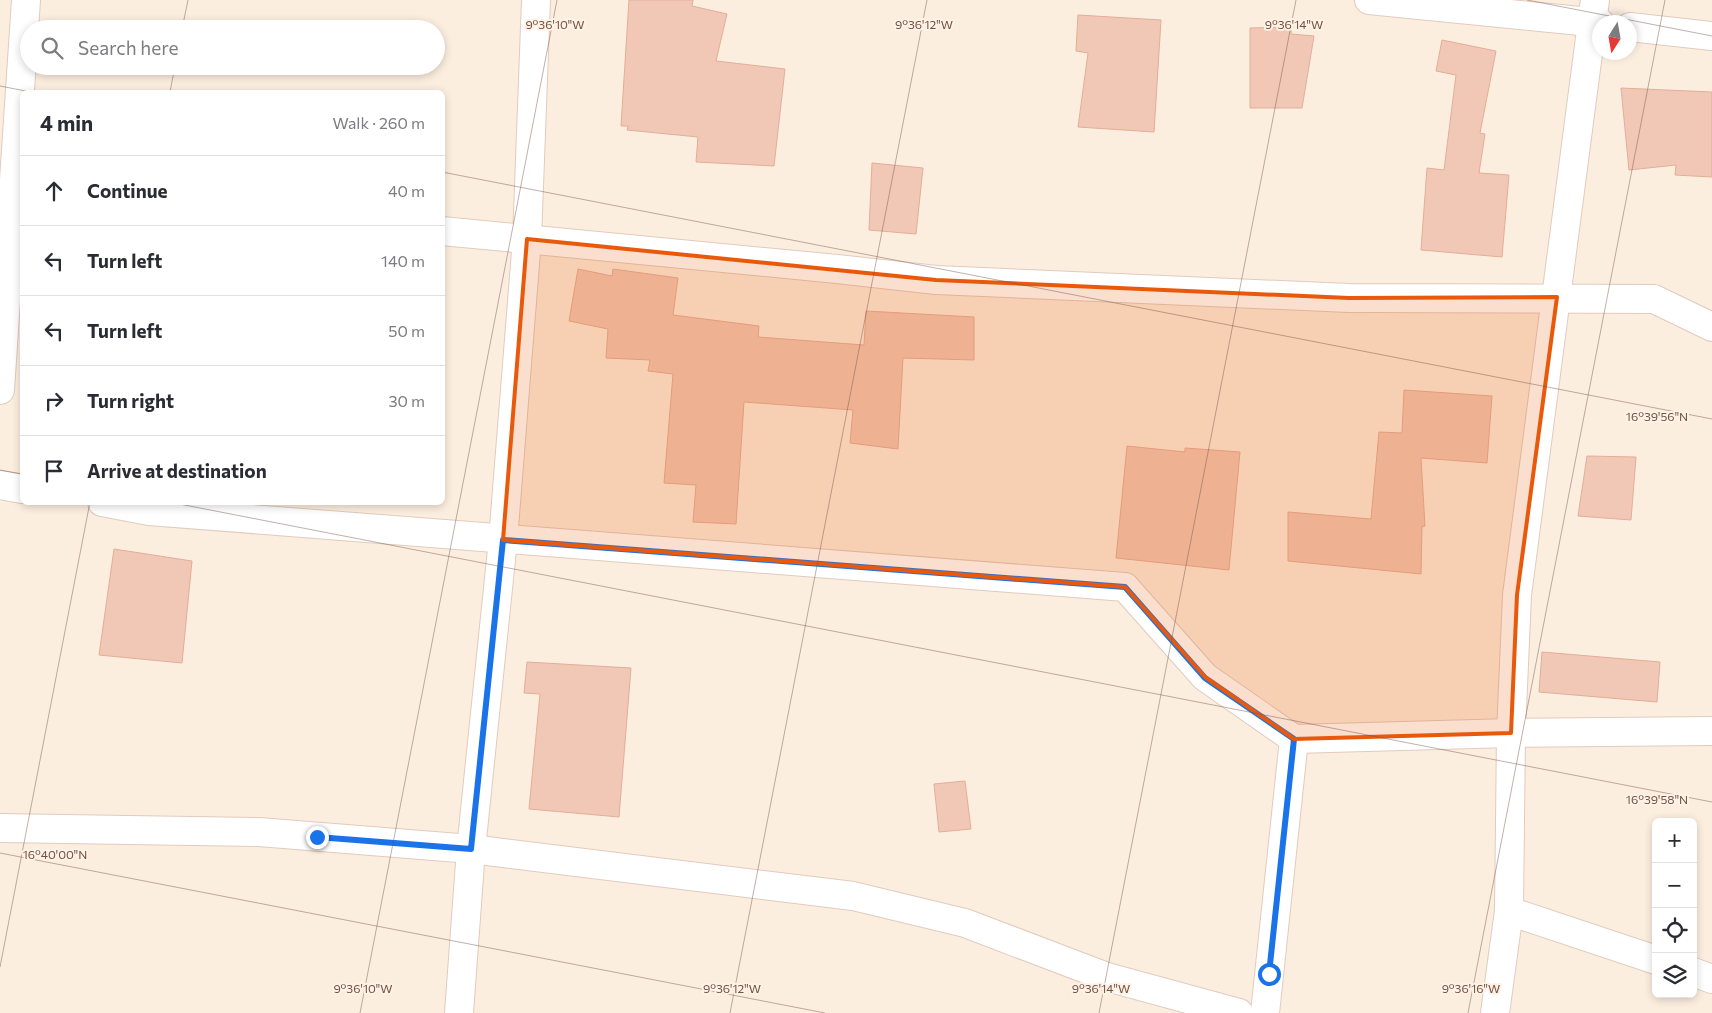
<!DOCTYPE html>
<meta charset="utf-8">
<style>
:root{--surface:#fff;--page:#f7f7f7;--text:#2b2b33;--muted:#7c7c81;--line:#e1e1e2}
body{margin:0;font-family:Commissioner,sans-serif;background:var(--page);color:var(--text)}
.controls{position:absolute;right:15px;bottom:15px;display:grid;overflow:hidden;border-radius:8px;box-shadow:0 2px 8px #0003}
.controls button{width:45px;height:45px;display:grid;place-items:center;padding:0;border:0;border-bottom:1px solid var(--line);background:var(--surface);color:var(--text);font:25px sans-serif}
.compass{position:absolute;left:1592px;top:15px;width:45px;height:45px;border-radius:50%;background:var(--surface);box-shadow:0 2px 8px #0003;rotate:191deg}
.stop{position:absolute;width:15px;height:15px;margin:-11px;border:4px solid #1a73e8;border-radius:50%;background:#fff}
.stop.end{background:#1a73e8;border-color:#fff;box-shadow:0 1px 5px #0008}
.list{margin:0;padding:0;list-style:none}
h2{display:flex;justify-content:space-between;align-items:center;height:65px;margin:0;padding:0 20px;font-size:21px}
h2 small{font-size:16px;font-weight:400;color:var(--muted)}
.list li{display:grid;grid-template-columns:32px 1fr auto;gap:15px;align-items:center;box-sizing:border-box;height:70px;padding:0 20px;border-top:1px solid var(--line)}
.list b{display:block;font-size:19px;white-space:nowrap}
.list em{font-size:16px;font-style:normal;color:var(--muted)}
.icon{flex:none;width:28px;height:28px;fill:none;stroke:currentColor;stroke-width:2;stroke-linecap:round;stroke-linejoin:round}
.map{position:relative;flex:none;width:1712px;height:1013px;overflow:hidden}
.search{position:absolute;background:var(--surface);box-shadow:0 2px 8px #0003;left:20px;top:20px;width:425px;height:55px;display:flex;align-items:center;gap:12px;box-sizing:border-box;padding:0 18px;border-radius:28px;color:var(--muted);font-size:19px}
.panel{position:absolute;background:var(--surface);box-shadow:0 2px 8px #0003;left:20px;top:90px;width:425px;height:415px;border-radius:8px}
.map>svg:first-child{display:block}
.building{fill:#f1c8b6;stroke:#e4ad97}
.lines{fill:none;stroke-linecap:round;stroke-linejoin:round}
.street-casing{stroke:#e1cbbe;stroke-width:30}
.street{stroke:#fff;stroke-width:28}
.route{stroke:#1a73e8;stroke-width:6}
.marked{fill:#e8590c;fill-opacity:0.2;stroke:#e8590c;stroke-width:4;stroke-linejoin:round}
.ticks{fill:none;stroke:#715247;stroke-width:1;stroke-opacity:0.45}
.ticks-label{font-size:12px;text-anchor:middle;fill:#715247;stroke:#fff2e4;stroke-width:4;stroke-linejoin:round;paint-order:stroke}
</style>
<div class="map">
<svg width="1712" height="1013" viewBox="0 0 1712 1013">
<rect width="100%" height="100%" fill="#fceedf"/>
<!-- building -->
<g class="building">
<polygon points="629,0 693,0 692,6 727,14 716,61 785,69 774,166 696,162 698,137 627,130 628,126 621,126"/>
<polygon points="1078,15 1161,20 1154,132 1078,127 1088,53 1076,51"/>
<polygon points="1291,27 1291,34 1314,36 1302,108 1250,108 1250,28"/>
<polygon points="1442,40 1496,51 1480,133 1485,134 1479,173 1509,175 1502,257 1421,250 1427,168 1444,170 1456,75 1436,71"/>
<polygon points="1621,88 1712,92 1712,177 1675,175 1676,165 1629,170"/>
<polygon points="872,163 923,168 916,234 869,230"/>
<polygon points="578,269 612,276 613,269 678,278 673,315 759,326 758,337 864,345 866,311 974,317 974,360 903,358 898,449 850,443 853,410 744,402 736,524 693,522 696,485 664,483 673,374 648,371 650,360 606,358 608,329 569,321"/>
<polygon points="1404,390 1492,396 1487,463 1421,458 1425,526 1422,527 1421,574 1288,561 1288,512 1371,519 1379,432 1402,433"/>
<polygon points="1127,446 1185,452 1185,448 1240,452 1229,570 1116,558"/>
<polygon points="1587,456 1636,457 1631,520 1578,516"/>
<polygon points="114,549 192,561 182,663 99,655"/>
<polygon points="1542,652 1660,662 1657,702 1539,692"/>
<polygon points="527,662 631,668 619,817 529,809 540,694 524,693"/>
<polygon points="965,781 971,829 939,832 934,784"/>
</g>
<g class="lines">
<defs>
<g id="street">
<polyline points="1369,0 1600,23"/>
<polyline points="1630,27 1712,36"/>
<polyline points="442,231 837,269 936,280 1349,298 1654,299 1712,327"/>
<polyline points="0,390 26,0"/>
<polyline points="0,485 22,489"/>
<polyline points="102,502 149,511 1125,587 1205,677 1294,739 1511,733 1712,731"/>
<polyline points="0,828 259,832 471,849 853,896 965,923 1107,977 1239,1013"/>
<polyline points="1509,911 1656,960"/>
<polyline points="1693,972 1712,979"/>
<polyline points="459,1013 471,849 503,540 527,239 536,0"/>
<polyline points="1265,1013 1294,739"/>
<polyline points="1495,1013 1509,911 1511,733 1517,595 1595,0"/>
</g>
</defs>
<!-- street casing -->
<use href="#street" class="street-casing"/>
<!-- street -->
<use href="#street" class="street"/>
</g>
<g class="lines">
<!-- route -->
<polyline class="route" points="317,837 471,849 503,540 1125,587 1205,678 1294,739 1269,974"/>
</g>
<!-- marked area -->
<path class="marked" d="M527,239L936,280L1349,298L1557,297L1517,595L1511,733L1294,739L1205,677L1125,587L503,540Z"/>
<!-- ticks -->
<path class="ticks" d="M1527,0L1712,36M182,29L188,0M0,86L31,92M170,92L175,66M442,172L1712,419M0,470L22,474M169,502L1712,802M0,853L825,1013M0,967L90,502M360,1013L557,0M730,1013L927,0M1099,1013L1296,0M1468,1013L1665,0"/>
<g class="ticks-label">
<text x="555" y="29">9°36'10"W</text>
<text x="924" y="29">9°36'12"W</text>
<text x="1294" y="29">9°36'14"W</text>
<text x="1657" y="421">16°39'56"N</text>
<text x="1657" y="804">16°39'58"N</text>
<text x="55" y="859">16°40'00"N</text>
<text x="363" y="993">9°36'10"W</text>
<text x="732" y="993">9°36'12"W</text>
<text x="1101" y="993">9°36'14"W</text>
<text x="1471" y="993">9°36'16"W</text>
</g>
</svg>
<div class="controls">
<button>+</button>
<button>−</button>
<button><svg class="icon" aria-label="locate" viewBox="0 0 24 24"><circle cx="12" cy="12" r="6"/><path d="M12 2v4M12 18v4M2 12h4M18 12h4"/></svg></button>
<button><svg class="icon" aria-label="layers" viewBox="0 0 24 24"><path d="M12 4l9 5-9 5-9-5zM3 14l9 5 9-5"/></svg></button>
</div>
<svg class="compass" viewBox="-18 -18 36 36"><path d="M0-13l5 13h-10z" fill="#e53935"/><path d="M0 13l5-13h-10z" fill="#7c7c81"/></svg>
<div class="stop" style="left:1269px;top:974px"></div>
<div class="stop end" style="left:317px;top:837px"></div>
<div class="search"><svg class="icon" aria-label="search" viewBox="0 0 24 24"><circle cx="10" cy="10" r="6"/><path d="M15 15l6 6"/></svg>Search here</div>
<section class="panel">
<h2>4 min<small>Walk · 260 m</small></h2>
<ul class="list">
<li><svg class="icon" aria-label="ahead" viewBox="0 0 24 24"><path d="M12 20V5M6 11l6-6 6 6"/></svg><div><b>Continue</b></div><em>40 m</em></li>
<li><svg class="icon" aria-label="left" viewBox="0 0 24 24"><path d="M17 20v-9H6M10 6l-5 5 5 5"/></svg><div><b>Turn left</b></div><em>140 m</em></li>
<li><svg class="icon" aria-label="left" viewBox="0 0 24 24"><path d="M17 20v-9H6M10 6l-5 5 5 5"/></svg><div><b>Turn left</b></div><em>50 m</em></li>
<li><svg class="icon" aria-label="right" viewBox="0 0 24 24"><path d="M7 20v-9h11M14 6l5 5-5 5"/></svg><div><b>Turn right</b></div><em>30 m</em></li>
<li><svg class="icon" aria-label="arrive" viewBox="0 0 24 24"><path d="M6 21V4h12l-3 4 3 4H6"/></svg><div><b>Arrive at destination</b></div></li>
</ul>
</section>
</div>
